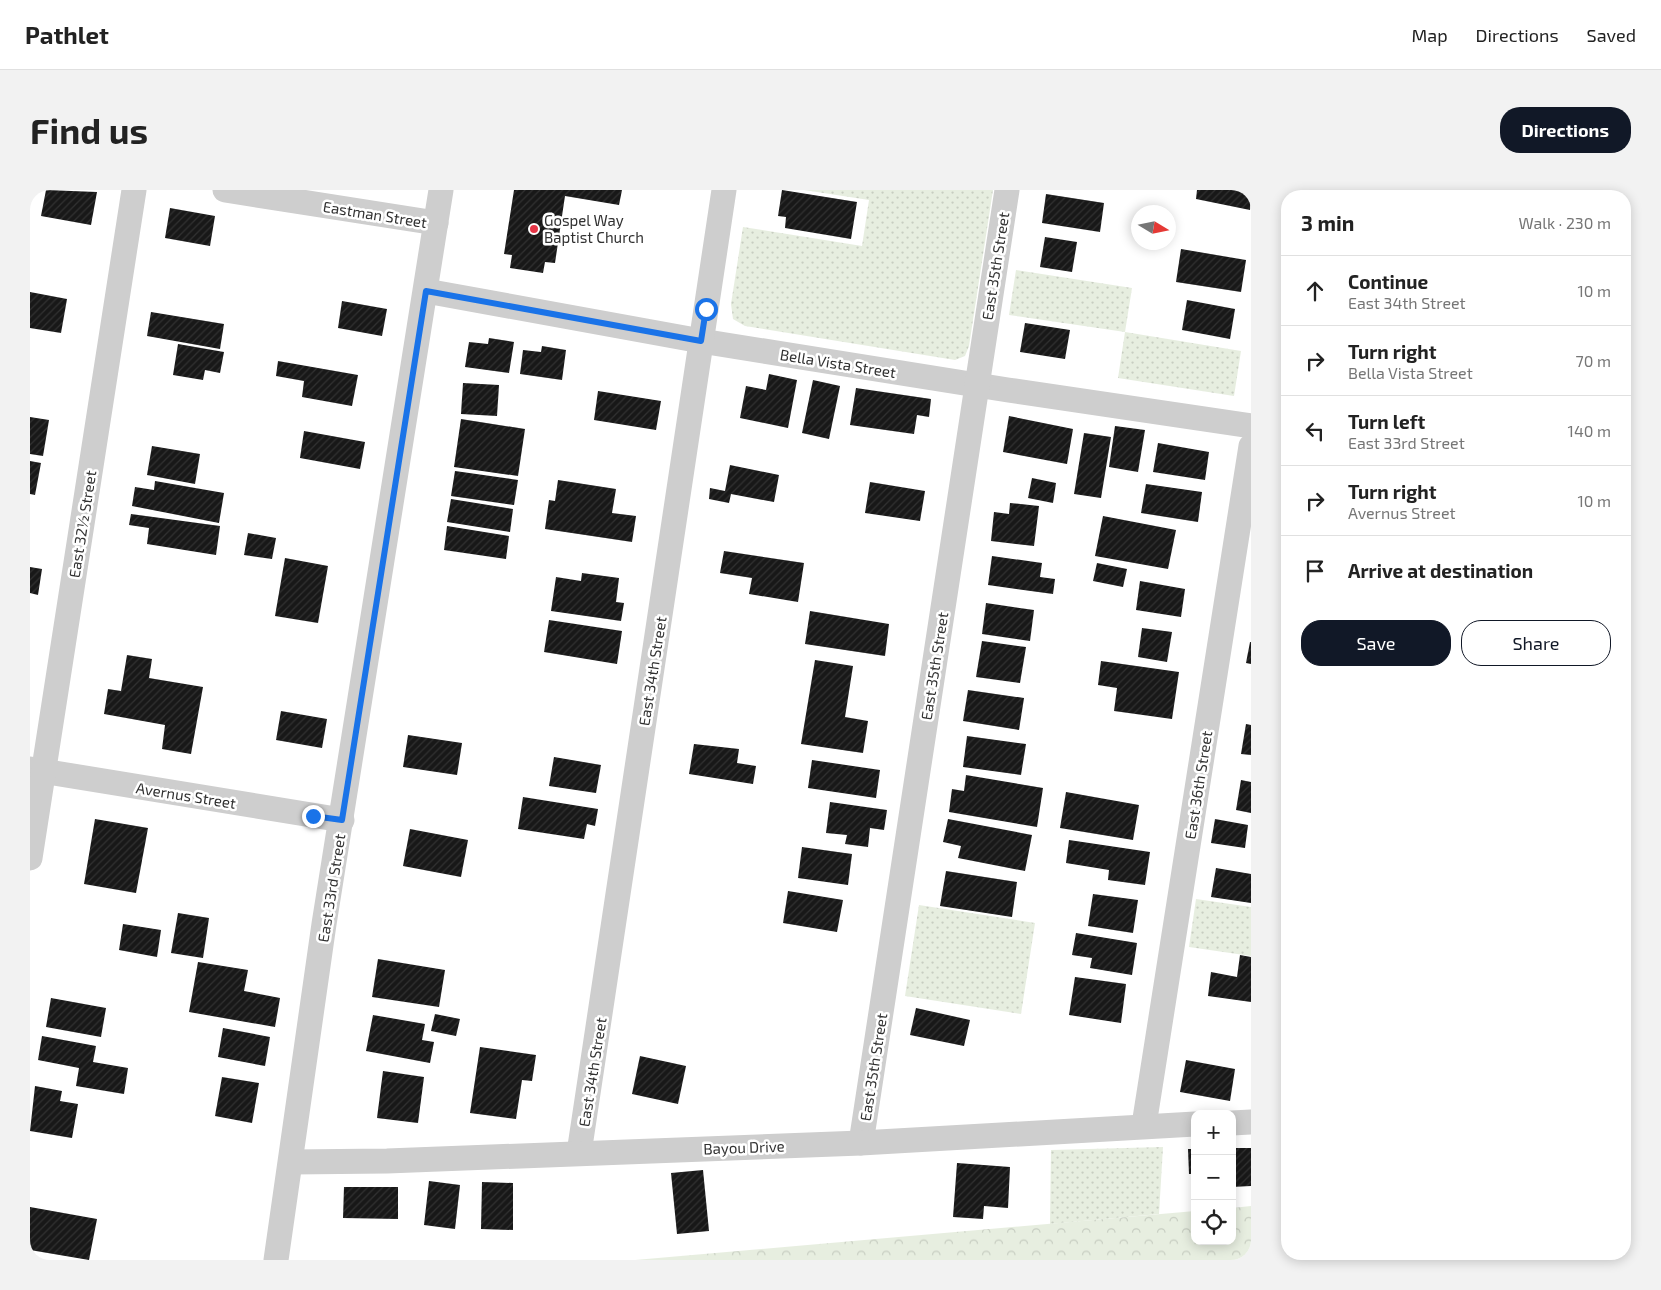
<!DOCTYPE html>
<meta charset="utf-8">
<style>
:root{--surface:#fff;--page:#f2f2f2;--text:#222;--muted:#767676;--line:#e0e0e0;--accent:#111827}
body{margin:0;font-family:"Exo 2",sans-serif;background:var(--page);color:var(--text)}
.controls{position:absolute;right:15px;bottom:15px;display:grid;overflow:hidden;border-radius:10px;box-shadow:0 2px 12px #0003}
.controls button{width:45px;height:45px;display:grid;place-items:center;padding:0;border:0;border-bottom:1px solid var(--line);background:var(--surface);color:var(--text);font:25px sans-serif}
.compass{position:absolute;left:1101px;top:15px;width:45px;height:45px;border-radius:50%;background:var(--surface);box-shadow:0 2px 12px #0003;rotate:100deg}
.stop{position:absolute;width:15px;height:15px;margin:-11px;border:4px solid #1a73e8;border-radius:50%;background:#fff}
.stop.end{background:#1a73e8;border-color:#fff;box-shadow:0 1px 5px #0008}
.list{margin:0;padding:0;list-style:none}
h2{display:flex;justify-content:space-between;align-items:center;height:65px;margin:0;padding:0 20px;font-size:21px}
h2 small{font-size:16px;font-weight:400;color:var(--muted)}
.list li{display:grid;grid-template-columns:32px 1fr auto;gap:15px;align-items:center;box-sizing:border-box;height:70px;padding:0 20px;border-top:1px solid var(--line)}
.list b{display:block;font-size:19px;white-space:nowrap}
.list p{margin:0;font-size:16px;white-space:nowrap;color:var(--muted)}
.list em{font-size:16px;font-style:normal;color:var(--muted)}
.actions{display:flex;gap:10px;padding:15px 20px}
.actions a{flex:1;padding:11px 0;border:1px solid var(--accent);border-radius:20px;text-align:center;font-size:18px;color:var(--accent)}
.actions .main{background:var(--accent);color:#fff}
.icon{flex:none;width:28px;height:28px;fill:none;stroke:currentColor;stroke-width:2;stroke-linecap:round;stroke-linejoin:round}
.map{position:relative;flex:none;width:1221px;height:1070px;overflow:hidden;border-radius:20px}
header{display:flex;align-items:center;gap:30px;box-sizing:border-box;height:70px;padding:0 25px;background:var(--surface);border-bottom:1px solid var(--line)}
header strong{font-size:24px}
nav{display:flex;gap:28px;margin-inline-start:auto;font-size:18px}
.intro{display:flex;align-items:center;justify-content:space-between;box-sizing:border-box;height:120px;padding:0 30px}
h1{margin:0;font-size:35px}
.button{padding:12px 22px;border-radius:20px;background:var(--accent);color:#fff;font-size:18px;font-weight:700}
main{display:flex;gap:30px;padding:0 30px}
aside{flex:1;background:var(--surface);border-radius:20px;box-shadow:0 2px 12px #0003}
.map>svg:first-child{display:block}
.grass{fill:url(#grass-dots)}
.forest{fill:url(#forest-crowns)}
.building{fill:url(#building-hatch)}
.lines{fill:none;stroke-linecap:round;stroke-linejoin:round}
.minor{stroke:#cecece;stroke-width:25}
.route{stroke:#1a73e8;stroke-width:6}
.poi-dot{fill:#e63546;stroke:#fff;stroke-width:2}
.labels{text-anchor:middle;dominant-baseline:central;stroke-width:5;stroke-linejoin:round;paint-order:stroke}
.street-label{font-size:15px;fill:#313131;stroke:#fff}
.poi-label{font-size:15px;fill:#313131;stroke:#fff;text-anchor:start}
</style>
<header>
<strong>Pathlet</strong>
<nav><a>Map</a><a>Directions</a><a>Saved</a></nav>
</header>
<div class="intro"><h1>Find us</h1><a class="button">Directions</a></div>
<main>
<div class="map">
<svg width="1221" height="1070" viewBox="0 0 1221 1070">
<defs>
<pattern id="grass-dots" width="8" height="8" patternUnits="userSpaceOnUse" patternTransform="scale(1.25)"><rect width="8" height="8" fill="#e7eee0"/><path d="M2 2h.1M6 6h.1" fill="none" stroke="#c7cdc1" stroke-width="1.8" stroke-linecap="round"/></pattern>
<pattern id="forest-crowns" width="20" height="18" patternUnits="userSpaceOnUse" patternTransform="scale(1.25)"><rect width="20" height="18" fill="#e7eee0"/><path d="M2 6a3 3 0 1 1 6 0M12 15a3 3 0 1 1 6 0" fill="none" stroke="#c7cdc1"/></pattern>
<pattern id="building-hatch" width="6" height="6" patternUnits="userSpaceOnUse" patternTransform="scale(1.25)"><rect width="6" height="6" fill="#181818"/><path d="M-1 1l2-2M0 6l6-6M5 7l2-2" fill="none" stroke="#313131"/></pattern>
</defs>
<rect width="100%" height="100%" fill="#fff"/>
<!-- grass -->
<g class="grass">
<polygon points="774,0 963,0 939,156 935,166 925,170 715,136 703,129 701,114 713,37 832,56 839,10"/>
<polygon points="986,80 1102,98 1095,142 1211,161 1204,206 1088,188 1095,142 979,125"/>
<polygon points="1166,709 1221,717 1221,766 1159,757"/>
<polygon points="889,715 1005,733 991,824 875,806"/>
<polygon points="1133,957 1129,1024 1020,1034 1021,960"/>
</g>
<!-- forest -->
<polygon class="forest" points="1221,1016 1221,1070 605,1070 1165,1021 1165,1051 1202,1051 1202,1018"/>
<!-- building -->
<g class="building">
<polygon points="16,0 67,2 61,35 11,26"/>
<polygon points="484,0 592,0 589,15 535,6 525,73 515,72 513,83 480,78 482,65 474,64"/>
<polygon points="752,0 827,12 821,49 755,38 756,27 748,26"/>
<polygon points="1167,0 1221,0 1220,20 1166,9"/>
<polygon points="1016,4 1074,13 1070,42 1012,33"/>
<polygon points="140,18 185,26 180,56 135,48"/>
<polygon points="1015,47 1047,52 1042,82 1010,77"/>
<polygon points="1151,59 1216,70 1211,102 1146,92"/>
<polygon points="0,102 37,109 31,143 0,138"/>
<polygon points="1157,110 1205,119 1200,149 1152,140"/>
<polygon points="312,111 357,119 352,146 308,138"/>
<polygon points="121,122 194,134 190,159 117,146"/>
<polygon points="995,133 1040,140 1035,169 990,162"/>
<polygon points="459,148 484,152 479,183 435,177 439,152 458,154"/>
<polygon points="148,154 194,162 190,183 175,180 173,190 143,185"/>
<polygon points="512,156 536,160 532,190 490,184 493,160 511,162"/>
<polygon points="248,171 328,185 322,216 272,207 274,191 246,186"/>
<polygon points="739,184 767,190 758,238 710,228 716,196 736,200"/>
<polygon points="783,190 810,196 799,249 772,243"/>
<polygon points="433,193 469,195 467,226 431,224"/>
<polygon points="826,198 901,209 899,227 887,225 884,244 820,235"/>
<polygon points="568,201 631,211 626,240 564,230"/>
<polygon points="979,226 1043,239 1037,274 973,262"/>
<polygon points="0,227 19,230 13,266 0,264"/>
<polygon points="431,229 495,239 488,286 424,277"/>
<polygon points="1085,236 1115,240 1108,282 1079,277"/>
<polygon points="274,241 335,252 330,279 270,268"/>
<polygon points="1054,243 1081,247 1071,308 1044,304"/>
<polygon points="1128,253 1179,262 1175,290 1123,282"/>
<polygon points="122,256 170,264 165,294 117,285"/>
<polygon points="0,271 11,273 5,305 0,304"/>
<polygon points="700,275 749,285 744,312 701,304 699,313 679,309 680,298 695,301"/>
<polygon points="425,281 488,290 484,315 421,306"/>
<polygon points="1002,288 1026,293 1023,313 998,308"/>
<polygon points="528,290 586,299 582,323 606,326 602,352 515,339 519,310 525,311"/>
<polygon points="125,291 194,303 189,333 102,316 105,297 124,300"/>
<polygon points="840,292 895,301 890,331 835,323"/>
<polygon points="1116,294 1172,302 1168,332 1111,323"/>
<polygon points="421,309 483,319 480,342 417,332"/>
<polygon points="980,313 1009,316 1004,356 961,351 964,322 979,324"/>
<polygon points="101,324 190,336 186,365 117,354 119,338 99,335"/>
<polygon points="1073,326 1146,340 1138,379 1065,366"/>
<polygon points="417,336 479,346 476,369 414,360"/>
<polygon points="218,343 246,348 242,369 214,365"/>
<polygon points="694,361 774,373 768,412 719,404 722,388 690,383"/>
<polygon points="962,366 1012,373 1010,387 1025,389 1023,404 958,395"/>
<polygon points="255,368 298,376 288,433 245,426"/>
<polygon points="1067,373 1097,379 1093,397 1063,391"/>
<polygon points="0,377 12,379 8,405 0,403"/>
<polygon points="552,383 589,388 586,412 594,413 591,431 521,421 526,387 551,391"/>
<polygon points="1110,391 1155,399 1151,427 1106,420"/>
<polygon points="956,413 1004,420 1000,451 952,444"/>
<polygon points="780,421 859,434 855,466 775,454"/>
<polygon points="519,430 592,441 587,474 514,462"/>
<polygon points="1112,438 1142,442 1137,472 1108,467"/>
<polygon points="952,451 996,457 990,493 946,487"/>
<polygon points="1220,452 1221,452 1221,474 1216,473"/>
<polygon points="97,465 122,469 119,488 173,497 161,564 132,559 135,535 74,524 78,499 91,501"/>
<polygon points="785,470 823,476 815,527 838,531 833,563 771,554"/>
<polygon points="1071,471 1149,482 1142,529 1084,521 1087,498 1068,495"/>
<polygon points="938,500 994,508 989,540 933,531"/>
<polygon points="251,521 297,529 292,558 246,550"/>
<polygon points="1216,534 1221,535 1221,565 1211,564"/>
<polygon points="378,545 432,553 427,585 373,577"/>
<polygon points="937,546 996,554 991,585 933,577"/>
<polygon points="664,554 709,559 707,573 726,576 723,594 659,584"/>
<polygon points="524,567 571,575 566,603 519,596"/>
<polygon points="782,570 850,580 846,608 778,598"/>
<polygon points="936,585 1013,598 1007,637 919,622 922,599 934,601"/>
<polygon points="1211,590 1221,592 1221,623 1206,620"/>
<polygon points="1036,602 1109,615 1103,650 1030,638"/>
<polygon points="493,607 568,619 565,636 557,634 554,649 488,639"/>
<polygon points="800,612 857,620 854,640 840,638 838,657 815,654 817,645 796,643"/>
<polygon points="65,629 118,638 106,703 54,694"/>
<polygon points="918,629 1002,645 995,681 928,668 931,656 913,652"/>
<polygon points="1185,629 1218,635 1215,658 1181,653"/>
<polygon points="380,639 438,650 431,687 373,676"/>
<polygon points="1039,650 1120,662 1115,695 1078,690 1079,680 1036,673"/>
<polygon points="772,657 822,664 818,695 768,688"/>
<polygon points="1186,678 1221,684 1221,713 1181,707"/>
<polygon points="916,681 987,692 982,727 910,716"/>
<polygon points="758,701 813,710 807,742 753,733"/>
<polygon points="1063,704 1108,710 1103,743 1058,736"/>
<polygon points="148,723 179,728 173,768 141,763"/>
<polygon points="93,734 131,740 127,767 89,760"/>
<polygon points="1046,743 1107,753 1102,785 1060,778 1062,768 1042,765"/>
<polygon points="1210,765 1221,767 1221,812 1178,806 1181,782 1207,787"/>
<polygon points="348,769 415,780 409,817 342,807"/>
<polygon points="168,772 218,780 214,801 250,808 245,837 159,822"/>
<polygon points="1045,787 1096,794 1091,833 1039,825"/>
<polygon points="21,808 76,818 71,847 16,837"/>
<polygon points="886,818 940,830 934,856 880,845"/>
<polygon points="405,824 430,829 426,846 401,841"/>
<polygon points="343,825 395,834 392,850 404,852 400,873 336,861"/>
<polygon points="193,838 240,847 235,876 188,867"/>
<polygon points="12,846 66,856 63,872 98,878 94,904 46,896 49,878 8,870"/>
<polygon points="450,857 506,865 502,891 492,890 486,929 440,923"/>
<polygon points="610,866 656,876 648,914 602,904"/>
<polygon points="1156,870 1205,879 1200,911 1150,902"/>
<polygon points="353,881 394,887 388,933 347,928"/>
<polygon points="192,887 229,893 222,933 185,926"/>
<polygon points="5,896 32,901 30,911 48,914 42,948 0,941"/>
<polygon points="1202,958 1221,958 1221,996 1202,997"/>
<polygon points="1158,959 1165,959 1165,984 1159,984"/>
<polygon points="927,973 980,977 978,1018 954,1016 953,1029 923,1027"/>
<polygon points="673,980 679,1041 647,1044 641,983"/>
<polygon points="399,991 430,995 425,1039 394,1035"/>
<polygon points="452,992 483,993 483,1040 451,1039"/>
<polygon points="314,997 368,997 368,1029 313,1028"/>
<polygon points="0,1017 67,1029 59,1070 0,1060"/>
</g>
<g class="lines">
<!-- minor -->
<g class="minor">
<polyline points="195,0 406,33"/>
<polyline points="396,101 671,151 978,200 1221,236"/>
<polyline points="0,579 312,630"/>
<polyline points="0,668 104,0"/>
<polyline points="1202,933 1221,932"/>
<polyline points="1114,935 1221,256"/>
<polyline points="831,953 977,0"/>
<polyline points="549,963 694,0"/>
<polyline points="262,972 357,971 831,953 1165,934"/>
<polyline points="246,1070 294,734 411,0"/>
</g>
</g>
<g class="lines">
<!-- route -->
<polyline class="route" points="283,626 312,630 396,101 671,151 676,119"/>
</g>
<!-- markers -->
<circle class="poi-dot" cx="504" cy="39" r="5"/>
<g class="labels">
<!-- street labels -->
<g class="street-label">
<text transform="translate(345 24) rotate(9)">Eastman Street</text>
<text transform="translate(965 76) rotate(-81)">East 35th Street</text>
<text transform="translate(808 173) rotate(9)">Bella Vista Street</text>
<text transform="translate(52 334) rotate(-81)">East 32½ Street</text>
<text transform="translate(904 476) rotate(-81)">East 35th Street</text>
<text transform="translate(622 481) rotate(-81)">East 34th Street</text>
<text transform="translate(1168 595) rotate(-81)">East 36th Street</text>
<text transform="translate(156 605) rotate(9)">Avernus Street</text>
<text transform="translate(301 698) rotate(-81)">East 33rd Street</text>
<text transform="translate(843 877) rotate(-81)">East 35th Street</text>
<text transform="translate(562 882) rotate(-81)">East 34th Street</text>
<text transform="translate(714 957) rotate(-2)">Bayou Drive</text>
</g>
<!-- poi labels -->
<g class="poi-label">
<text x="514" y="30">Gospel Way<tspan x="514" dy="17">Baptist Church</tspan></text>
</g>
</g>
</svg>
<div class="controls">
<button>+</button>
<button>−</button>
<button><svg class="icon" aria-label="locate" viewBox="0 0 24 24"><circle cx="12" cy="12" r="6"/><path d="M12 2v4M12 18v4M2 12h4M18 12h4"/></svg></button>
</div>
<svg class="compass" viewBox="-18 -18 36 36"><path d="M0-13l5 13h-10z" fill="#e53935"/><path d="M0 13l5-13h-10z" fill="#767676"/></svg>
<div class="stop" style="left:676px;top:119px"></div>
<div class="stop end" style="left:283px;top:626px"></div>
</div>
<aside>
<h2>3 min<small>Walk · 230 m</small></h2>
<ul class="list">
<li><svg class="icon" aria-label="ahead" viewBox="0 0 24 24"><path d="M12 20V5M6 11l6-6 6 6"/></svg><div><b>Continue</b><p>East 34th Street</p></div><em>10 m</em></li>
<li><svg class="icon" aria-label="right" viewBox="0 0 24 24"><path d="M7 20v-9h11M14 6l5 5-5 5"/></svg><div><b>Turn right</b><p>Bella Vista Street</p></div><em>70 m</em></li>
<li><svg class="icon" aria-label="left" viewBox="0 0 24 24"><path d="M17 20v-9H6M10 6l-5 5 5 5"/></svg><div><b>Turn left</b><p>East 33rd Street</p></div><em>140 m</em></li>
<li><svg class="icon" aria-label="right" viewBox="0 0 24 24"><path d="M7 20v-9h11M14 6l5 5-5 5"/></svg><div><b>Turn right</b><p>Avernus Street</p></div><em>10 m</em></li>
<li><svg class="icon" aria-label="arrive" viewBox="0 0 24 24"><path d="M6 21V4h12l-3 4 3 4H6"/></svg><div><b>Arrive at destination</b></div></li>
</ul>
<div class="actions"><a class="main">Save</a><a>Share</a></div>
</aside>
</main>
